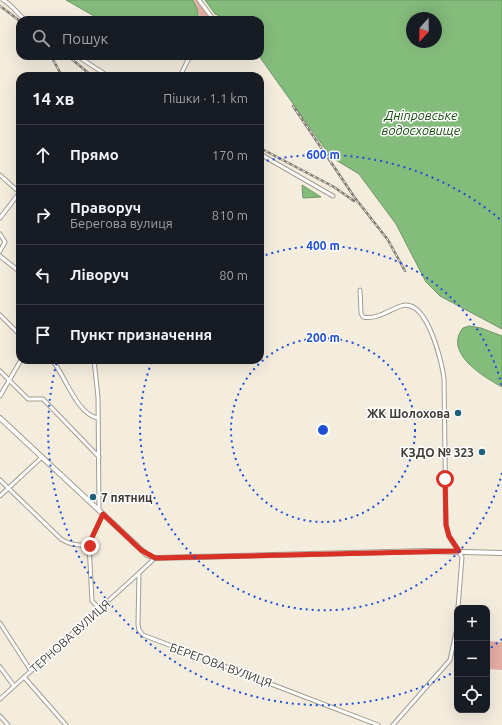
<!DOCTYPE html>
<html lang="uk">
<meta charset="utf-8">
<style>
:root{--surface:#171b24;--page:#242831;--text:#f1f3f6;--muted:#9ea1a6;--line:#363941}
body{margin:0;font-family:Ubuntu,sans-serif;background:var(--page);color:var(--text)}
.controls{position:absolute;right:12px;bottom:12px;display:grid;overflow:hidden;border-radius:8px;box-shadow:0 4px 16px #0002}
.controls button{width:36px;height:36px;display:grid;place-items:center;padding:0;border:0;border-bottom:1px solid var(--line);background:var(--surface);color:var(--text);font:20px sans-serif}
.compass{position:absolute;left:406px;top:12px;width:36px;height:36px;border-radius:50%;background:var(--surface);box-shadow:0 4px 16px #0002;rotate:201deg}
.stop{position:absolute;width:12px;height:12px;margin:-9px;border:3px solid #d93025;border-radius:50%;background:#fff}
.stop.end{background:#d93025;border-color:#fff;box-shadow:0 1px 4px #0008}
.list{margin:0;padding:0;list-style:none}
h2{display:flex;justify-content:space-between;align-items:center;height:52px;margin:0;padding:0 16px;font-size:17px}
h2 small{font-size:13px;font-weight:400;color:var(--muted)}
.list li{display:grid;grid-template-columns:26px 1fr auto;gap:12px;align-items:center;box-sizing:border-box;height:60px;padding:0 16px;border-top:1px solid var(--line)}
.list b{display:block;font-size:15px;white-space:nowrap}
.list p{margin:0;font-size:13px;white-space:nowrap;color:var(--muted)}
.list em{font-size:13px;font-style:normal;color:var(--muted)}
.icon{flex:none;width:22px;height:22px;fill:none;stroke:currentColor;stroke-width:2;stroke-linecap:round;stroke-linejoin:round}
.map{position:relative;flex:none;width:502px;height:725px;overflow:hidden}
.search{position:absolute;background:var(--surface);box-shadow:0 4px 16px #0002;left:16px;top:16px;width:248px;height:44px;display:flex;align-items:center;gap:10px;box-sizing:border-box;padding:0 14px;border-radius:12px;color:var(--muted);font-size:15px}
.panel{position:absolute;background:var(--surface);box-shadow:0 4px 16px #0002;left:16px;top:72px;width:248px;height:292px;border-radius:12px}
.map>svg:first-child{display:block}
.green{fill:#e4ada4}
.water{fill:#84bc7b;stroke:#6f9666;fill-rule:evenodd}
.lines{fill:none;stroke-linecap:round;stroke-linejoin:round}
.street-casing{stroke:#a39c8e;stroke-width:5}
.secondary-casing{stroke:#a39c8e;stroke-width:6}
.street{stroke:#fff;stroke-width:3}
.secondary{stroke:#fff;stroke-width:4}
.rail-casing{stroke:#817d73;stroke-width:2.5}
.rail{stroke:#fff;stroke-width:1;stroke-dasharray:3;stroke-linecap:butt}
.route{stroke:#d93025;stroke-width:5}
.ring{fill:none;stroke:#1d4ed8;stroke-width:2;stroke-dasharray:2 4}
.poi-dot{fill:#216076;stroke:#fff;stroke-width:1.5}
.labels{text-anchor:middle;dominant-baseline:central;stroke-width:3;stroke-linejoin:round;paint-order:stroke}
.poi-label{font-size:12px;font-weight:bold;fill:#3f3c36;stroke:#fff;text-anchor:end}
.street-label{font-size:12px;fill:#3f3c36;stroke:#fff}
.water-label{font-size:13px;font-style:italic;fill:#174f0e;stroke:#fff}
.centre{fill:#1d4ed8;stroke:#fff;stroke-width:2}
.ring-label{font-size:12px;text-anchor:middle;font-weight:bold;fill:#1d4ed8;stroke:#fff;stroke-width:3;stroke-linejoin:round;paint-order:stroke}
</style>
<div class="map">
<svg width="502" height="725" viewBox="0 0 502 725">
<rect width="100%" height="100%" fill="#f4edde"/>
<!-- green -->
<g class="green">
<polygon points="194,0 197,0 208,15 209,20 201,20"/>
<polygon points="488,641 502,642 502,670 487,669"/>
</g>
<!-- water -->
<g class="water">
<path d="M66,0H193C196,7 200,13 197,20H101Z"/>
<path d="M205,0H502V329L440,296L426,282L396,224L359,174L331,157L259,56L260,20H230L215,14ZM412,18H436V42H412Z"/>
<polygon points="302,185 321,197 303,198"/>
<path d="M469,326L481,328L502,336V387C484,377 443,353 463,328Z"/>
</g>
<g class="lines">
<defs>
<g id="street">
<path d="M3,0C11,4 18,14 25,20"/>
<polyline points="199,0 211,16 211,20"/>
<polyline points="77,56 108,76"/>
<polyline points="180,76 190,56"/>
<polyline points="260,154 333,196"/>
<polyline points="0,175 19,192"/>
<polyline points="0,218 20,192"/>
<polyline points="0,234 5,242 0,251"/>
<polyline points="0,256 20,272"/>
<path d="M360,290L361,313L363,317C377,320 389,310 401,306C427,297 442,362 444,379L446,525L449,537L462,557L458,608"/>
<polyline points="0,315 20,335"/>
<path d="M52,360C65,375 77,415 98,418"/>
<polyline points="94,360 98,397 99,511"/>
<polyline points="0,371 28,399 43,399 99,457"/>
<polyline points="0,396 21,360"/>
<path d="M0,480L61,539C71,545 78,546 89,544"/>
<polyline points="0,496 42,457"/>
<polyline points="155,558 139,573 138,624 139,630 143,635 378,725"/>
<polyline points="100,609 92,601 89,544 103,514"/>
<polyline points="0,623 31,671"/>
<polyline points="0,667 14,686"/>
<polyline points="24,677 66,725"/>
<polyline points="0,699 139,573"/>
<polyline points="0,716 8,725"/>
<polyline points="393,725 450,660 457,628"/>
</g>
<polyline id="secondary" points="0,418 133,542 147,555 155,558 427,551 502,553"/>
</defs>
<!-- street casing -->
<use href="#street" class="street-casing"/>
<!-- secondary casing -->
<use href="#secondary" class="secondary-casing"/>
<!-- street -->
<use href="#street" class="street"/>
<!-- secondary -->
<use href="#secondary" class="secondary"/>
<defs>
<g id="rail">
<polyline points="0,6 20,21"/>
<polyline points="51,56 62,76"/>
<polyline points="68,56 92,76"/>
<polyline points="293,106 355,198 388,240 405,271"/>
<polyline points="260,148 334,187 354,201"/>
</g>
</defs>
<!-- rail casing -->
<use href="#rail" class="rail-casing"/>
<!-- rail -->
<use href="#rail" class="rail"/>
</g>
<g class="lines">
<!-- route -->
<polyline class="route" points="90,546 89,544 103,514 141,550 155,558 459,551 449,536 446,525 445,479"/>
</g>
<!-- distance rings -->
<g class="ring">
<circle cx="323" cy="430" r="92"/>
<path d="M502 473A184 184 0 1 1 152 361M260 257A184 184 0 0 1 502 387"/>
<path d="M502 639A275 275 0 0 1 488 650M456 671A275 275 0 0 1 57 361M261 162A275 275 0 0 1 502 221"/>
</g>
<!-- markers -->
<g class="poi-dot">
<circle cx="458" cy="413" r="4"/>
<circle cx="482" cy="452" r="4"/>
<circle cx="93" cy="497" r="4"/>
</g>
<g class="labels">
<!-- poi labels -->
<g class="poi-label">
<text x="450" y="413">ЖК Шолохова</text>
<text x="474" y="452">КЗДО № 323</text>
<text x="101" y="497" text-anchor="start">7 пятниц</text>
</g>
<!-- street labels -->
<g class="street-label">
<text transform="translate(70 636) rotate(-42)">ТЕРНОВА ВУЛИЦЯ</text>
<text transform="translate(221 665) rotate(20)">БЕРЕГОВА ВУЛИЦЯ</text>
</g>
<!-- water labels -->
<g class="water-label">
<text x="421" y="115">Дніпровське<tspan x="421" dy="15">водосховище</tspan></text>
</g>
</g>
<circle cx="323" cy="430" r="6" class="centre"/>
<g class="ring-label">
<text x="323" y="159">600 m</text>
<text x="323" y="250">400 m</text>
<text x="323" y="342">200 m</text>
</g>
</svg>
<div class="controls">
<button>+</button>
<button>−</button>
<button><svg class="icon" aria-label="locate" viewBox="0 0 24 24"><circle cx="12" cy="12" r="6"/><path d="M12 2v4M12 18v4M2 12h4M18 12h4"/></svg></button>
</div>
<svg class="compass" viewBox="-18 -18 36 36"><path d="M0-13l5 13h-10z" fill="#e53935"/><path d="M0 13l5-13h-10z" fill="#9ea1a6"/></svg>
<div class="stop" style="left:445px;top:479px"></div>
<div class="stop end" style="left:90px;top:546px"></div>
<div class="search"><svg class="icon" aria-label="search" viewBox="0 0 24 24"><circle cx="10" cy="10" r="6"/><path d="M15 15l6 6"/></svg>Пошук</div>
<section class="panel">
<h2>14 хв<small>Пішки · 1.1 km</small></h2>
<ul class="list">
<li><svg class="icon" aria-label="ahead" viewBox="0 0 24 24"><path d="M12 20V5M6 11l6-6 6 6"/></svg><div><b>Прямо</b></div><em>170 m</em></li>
<li><svg class="icon" aria-label="right" viewBox="0 0 24 24"><path d="M7 20v-9h11M14 6l5 5-5 5"/></svg><div><b>Праворуч</b><p>Берегова вулиця</p></div><em>810 m</em></li>
<li><svg class="icon" aria-label="left" viewBox="0 0 24 24"><path d="M17 20v-9H6M10 6l-5 5 5 5"/></svg><div><b>Ліворуч</b></div><em>80 m</em></li>
<li><svg class="icon" aria-label="arrive" viewBox="0 0 24 24"><path d="M6 21V4h12l-3 4 3 4H6"/></svg><div><b>Пункт призначення</b></div></li>
</ul>
</section>
</div>
